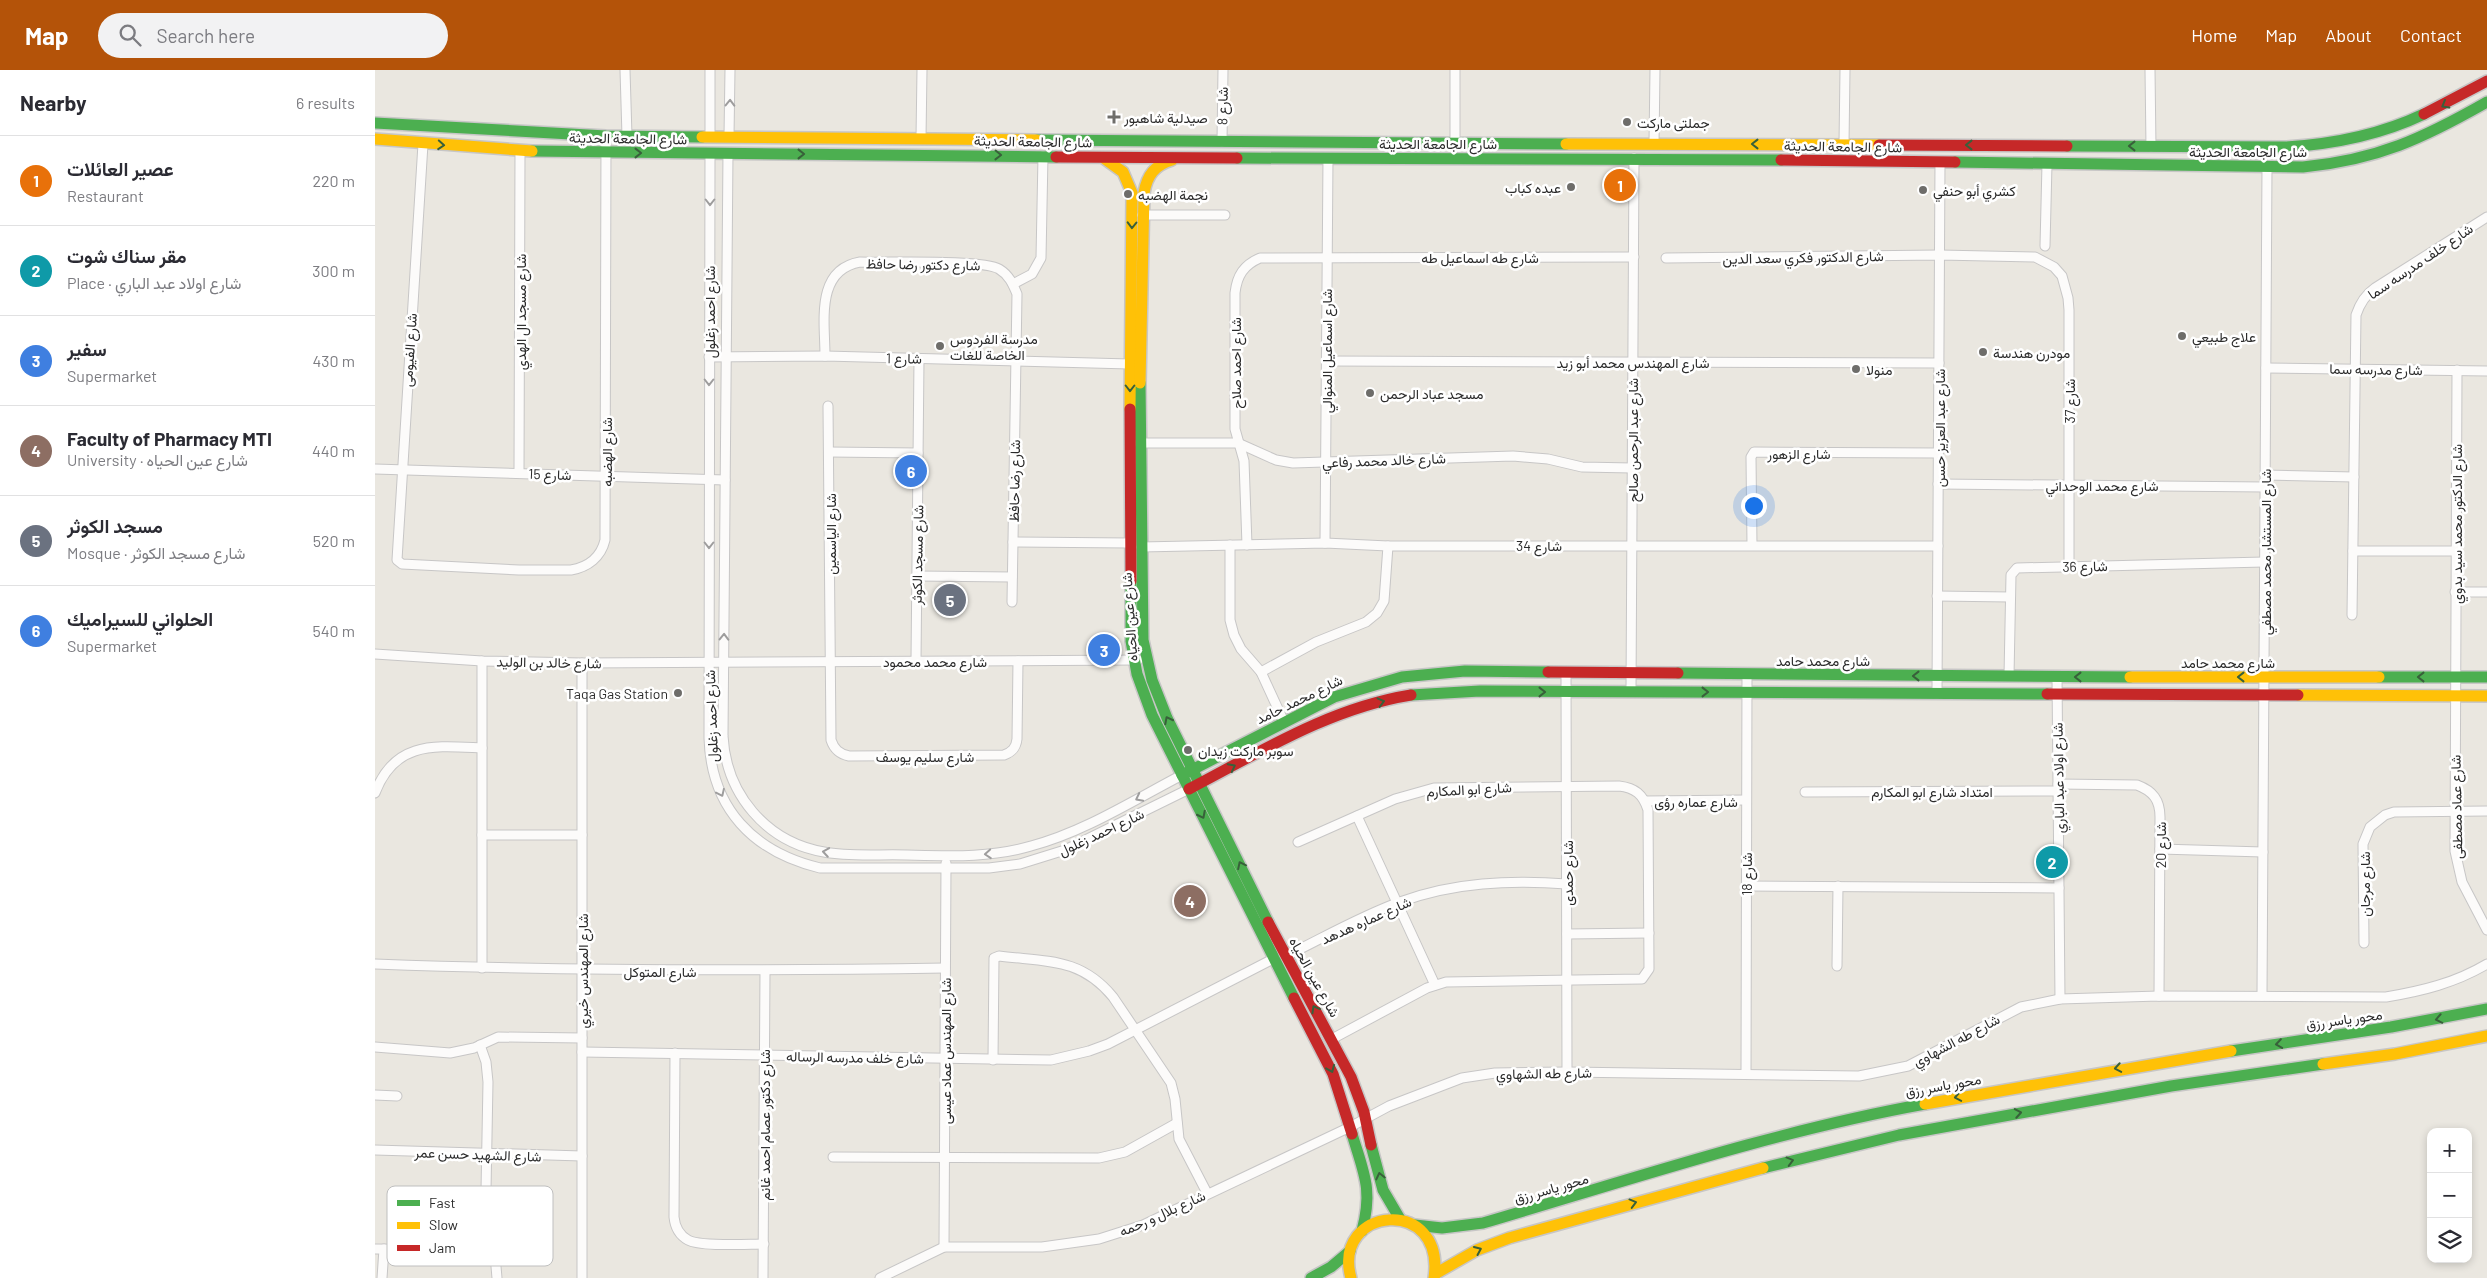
<!DOCTYPE html>
<meta charset="utf-8">
<style>
:root{--surface:#fff;--page:#f2f2f3;--text:#2b2b33;--muted:#7c7c81;--line:#e1e1e2;--accent:#b45309}
body{margin:0;font-family:Barlow,Vazirmatn,sans-serif;background:var(--page);color:var(--text)}
.controls{position:absolute;right:15px;bottom:15px;display:grid;overflow:hidden;border-radius:10px;box-shadow:0 2px 8px #0003}
.controls button{width:45px;height:45px;display:grid;place-items:center;padding:0;border:0;border-bottom:1px solid var(--line);background:var(--surface);color:var(--text);font:25px sans-serif}
.you{position:absolute;left:1378px;top:435px;width:18px;height:18px;margin:-12px;border:4px solid #fff;border-radius:50%;background:#1a73e8;box-shadow:0 0 0 8px #1a73e833}
.badge{display:grid;place-items:center;width:32px;height:32px;border-radius:50%;background:var(--accent);color:#fff;font-size:16px;font-weight:700}
.pin{position:absolute;translate:-50% -50%;border:2px solid #fff;box-shadow:0 1px 5px #0006}
.list{margin:0;padding:0;list-style:none}
h2{display:flex;justify-content:space-between;align-items:center;height:65px;margin:0;padding:0 20px;font-size:21px}
h2 small{font-size:16px;font-weight:400;color:var(--muted)}
.list li{display:grid;grid-template-columns:32px 1fr auto;gap:15px;align-items:center;box-sizing:border-box;height:90px;padding:0 20px;border-top:1px solid var(--line)}
.list b{display:block;font-size:19px;white-space:nowrap}
.list p{margin:0;font-size:16px;white-space:nowrap;color:var(--muted)}
.list em{font-size:16px;font-style:normal;color:var(--muted)}
.icon{flex:none;width:28px;height:28px;fill:none;stroke:currentColor;stroke-width:2;stroke-linecap:round;stroke-linejoin:round}
.map{position:relative;flex:none;width:2112px;height:1208px;overflow:hidden}
header{display:flex;align-items:center;gap:30px;box-sizing:border-box;height:70px;padding:0 25px;background:var(--accent);color:#fff}
header strong{font-size:24px}
nav{display:flex;gap:28px;margin-inline-start:auto;font-size:18px}
.search{width:350px;height:45px;background:var(--page);display:flex;align-items:center;gap:12px;box-sizing:border-box;padding:0 18px;border-radius:28px;color:var(--muted);font-size:19px}
main{display:flex}
aside{flex:1;background:var(--surface)}
.map>svg:first-child{display:block}
.lines{fill:none;stroke-linecap:round;stroke-linejoin:round}
.street-casing{stroke:#c7c6c6;stroke-width:11}
.fast-casing{stroke:#c7c6c6;stroke-width:14}
.slow-casing{stroke:#c7c6c6;stroke-width:14}
.jam-casing{stroke:#c7c6c6;stroke-width:14}
.street{stroke:#fcfbfa;stroke-width:9}
.fast{stroke:#4caf50;stroke-width:11}
.slow{stroke:#ffc107;stroke-width:11}
.jam{stroke:#c62828;stroke-width:11}
.oneway{stroke:#9e9d9d}
.oneway2{stroke:#38603a}
.poi-dot{fill:#6e6d6a;stroke:#fff;stroke-width:2}
.labels{text-anchor:middle;dominant-baseline:central;stroke-width:5;stroke-linejoin:round;paint-order:stroke}
.street-label{font-size:14px;fill:#2b2b2b;stroke:#fff}
.poi-label{font-size:14px;fill:#2b2b2b;stroke:#fff;text-anchor:start}
.key{fill:#fff;stroke:#bfbfbf;stroke-width:1}
.key-label{font-size:14px;fill:#2b2b2b}
</style>
<header>
<strong>Map</strong>
<div class="search"><svg class="icon" aria-label="search" viewBox="0 0 24 24"><circle cx="10" cy="10" r="6"/><path d="M15 15l6 6"/></svg>Search here</div>
<nav><a>Home</a><a>Map</a><a>About</a><a>Contact</a></nav>
</header>
<main>
<aside>
<h2>Nearby<small>6 results</small></h2>
<ul class="list">
<li><span class="badge" style="background:#e8710a">1</span><div><b>عصير العائلات</b><p>Restaurant</p></div><em>220 m</em></li>
<li><span class="badge" style="background:#0f9aa8">2</span><div><b>مقر سناك شوت</b><p>Place · شارع اولاد عبد الباري</p></div><em>300 m</em></li>
<li><span class="badge" style="background:#3f7fe0">3</span><div><b>سفير</b><p>Supermarket</p></div><em>430 m</em></li>
<li><span class="badge" style="background:#8d6e63">4</span><div><b>Faculty of Pharmacy MTI</b><p>University · شارع عين الحياه</p></div><em>440 m</em></li>
<li><span class="badge" style="background:#6b7280">5</span><div><b>مسجد الكوثر</b><p>Mosque · شارع مسجد الكوثر</p></div><em>520 m</em></li>
<li><span class="badge" style="background:#3f7fe0">6</span><div><b>الحلواني للسيراميك</b><p>Supermarket</p></div><em>540 m</em></li>
</ul>
</aside>
<div class="map">
<svg width="2112" height="1208" viewBox="0 0 2112 1208">
<rect width="100%" height="100%" fill="#eae7e0"/>
<g class="lines">
<defs>
<g id="street">
<polyline points="250,0 252,66"/>
<polyline points="1775,0 1776,77"/>
<polyline points="335,66 335,0"/>
<polyline points="354,66 355,0"/>
<polyline points="546,68 547,0"/>
<polyline points="847,72 848,0"/>
<polyline points="1080,73 1080,0"/>
<polyline points="1279,73 1280,0"/>
<path d="M48,74L22,490L27,494L144,500H196C213,497 226,487 230,470L231,66"/>
<polyline points="1469,74 1470,0"/>
<path d="M335,83L334,668C336,738 378,782 445,798H614L645,794L690,780L814,719"/>
<path d="M353,83L348,666C351,724 391,772 449,782C475,787 505,784 532,785C574,786 616,788 656,776C709,762 759,730 807,705"/>
<polyline points="767,145 850,145"/>
<polyline points="1670,176 1672,94"/>
<polyline points="1291,188 1565,185 1660,187 1679,197 1687,206 1693,228 1694,240 1694,496"/>
<polyline points="638,214 657,204 666,188 668,86"/>
<path d="M450,286C450,252 440,200 485,192C510,193 608,189 624,199C634,205 638,214 642,224L637,532"/>
<polyline points="334,287 450,286 755,294"/>
<polyline points="951,291 1564,293"/>
<polyline points="1891,298 2112,301"/>
<polyline points="2082,300 2080,781 2087,812 2112,860"/>
<path d="M453,336L456,670C459,679 464,684 474,686L629,685C637,682 641,678 642,669L643,591"/>
<polyline points="764,373 863,373 901,390 918,393 1138,386 1173,389 1207,397 1257,398"/>
<polyline points="454,382 543,383"/>
<polyline points="0,399 350,410"/>
<polyline points="144,403 145,81"/>
<polyline points="1890,405 1979,407"/>
<polyline points="1563,414 1890,417"/>
<polyline points="638,472 754,473"/>
<polyline points="950,473 953,88"/>
<polyline points="855,475 855,550 859,565 866,579 886,602 909,652"/>
<path d="M872,475L869,391L860,359V223C862,205 869,195 885,188L1259,187"/>
<polyline points="1377,475 1376,387 1379,382 1563,383"/>
<polyline points="766,477 950,473 1013,476 1563,476"/>
<polyline points="1978,481 2081,481"/>
<polyline points="542,506 637,507"/>
<polyline points="2080,522 2112,522"/>
<polyline points="1562,526 1635,527"/>
<path d="M1977,545L1981,245C1985,233 1990,225 2000,218L2112,147"/>
<polyline points="0,584 107,591 207,593 763,590"/>
<polyline points="541,591 544,289"/>
<polyline points="207,593 207,1208"/>
<polyline points="886,602 941,572 991,552 1002,543 1009,531 1013,476"/>
<polyline points="1191,604 1192,1002"/>
<polyline points="1634,606 1636,505 1642,498 1889,492"/>
<polyline points="1682,607 1685,929"/>
<polyline points="1256,622 1259,88"/>
<polyline points="1562,624 1565,93"/>
<path d="M1683,714L1762,715C1778,721 1785,730 1785,747L1784,926"/>
<polyline points="1430,722 1683,721"/>
<path d="M0,723C20,670 61,676 107,678"/>
<polyline points="1270,731 1371,730"/>
<polyline points="982,746 1060,915"/>
<polyline points="107,765 207,765"/>
<path d="M923,772L1020,729L1059,718L1244,716C1260,718 1268,724 1273,740L1274,899L1267,909L1071,912L1052,918L957,969"/>
<polyline points="1785,779 1888,782"/>
<polyline points="1371,816 1684,818"/>
<polyline points="1192,864 1274,863"/>
<polyline points="1989,873 1988,774 1995,757 2010,745 2019,742 2112,741"/>
<path d="M911,886C948,868 986,846 1025,832C1079,812 1135,810 1192,814"/>
<path d="M0,894C190,901 380,901 570,898"/>
<polyline points="1462,896 1463,816"/>
<polyline points="107,898 107,591"/>
<polyline points="1887,926 1892,97"/>
<polyline points="0,977 75,983 99,978 123,967 207,968"/>
<polyline points="207,982 676,990 714,981 733,974 900,888"/>
<path d="M300,983L299,1147C300,1157 304,1165 313,1170C326,1177 372,1174 389,1174"/>
<path d="M618,990L619,888L624,886C671,892 705,887 738,927L796,1013L800,1029L804,1069L832,1123"/>
<polyline points="1371,1003 1372,605"/>
<polyline points="0,1025 22,1026"/>
<polyline points="0,1080 207,1086"/>
<polyline points="458,1087 724,1088 750,1082 802,1053"/>
<polyline points="111,1170 120,1185 122,1208"/>
<polyline points="569,1177 571,793"/>
<polyline points="0,1179 101,1180 110,1174 113,1012 111,992 105,975"/>
<polyline points="7,1208 9,1179"/>
<polyline points="388,1208 390,901"/>
<path d="M505,1208L569,1177H667L724,1169L768,1155L975,1057L1014,1036L1087,1008L1120,1003L1192,1002L1484,1006L1533,996L1646,937L1685,929L1784,926L2011,927C2047,921 2080,913 2112,894"/>
</g>
<g id="fast">
<polyline points="0,53 231,66 327,67"/>
<polyline points="662,70 1191,74"/>
<path d="M1692,76L1911,77C1960,74 2005,65 2049,44"/>
<polyline points="157,81 681,87"/>
<polyline points="862,88 1406,90"/>
<path d="M1580,92L1928,97C2002,90 2049,68 2112,32"/>
<polyline points="765,313 768,570 777,610 792,648 893,852"/>
<polyline points="756,511 756,571 762,604 777,645 919,928"/>
<polyline points="1303,603 1755,607"/>
<polyline points="2004,607 2112,607"/>
<polyline points="1036,625 1105,621 1672,624"/>
<polyline points="807,705 959,627 1027,607 1090,601 1173,602"/>
<polyline points="1856,981 2016,957 2112,939"/>
<path d="M977,1064C989,1104 998,1119 987,1161"/>
<polyline points="996,1075 1008,1120 1025,1149"/>
<polyline points="1388,1098 1524,1065 1796,1016 1948,994"/>
<path d="M1040,1155L1067,1158L1108,1153C1254,1110 1400,1061 1550,1034"/>
<polyline points="936,1208 956,1197 975,1181"/>
</g>
<g id="slow">
<polyline points="327,67 662,70"/>
<polyline points="0,69 157,81"/>
<polyline points="1191,74 1504,75"/>
<polyline points="730,89 748,102 757,123 755,339"/>
<path d="M765,313L769,123C772,105 780,95 797,90"/>
<polyline points="1755,607 2004,607"/>
<polyline points="1923,625 2112,626"/>
<polyline points="1948,994 2020,984 2112,966"/>
<polyline points="1550,1034 1856,981"/>
<polyline points="1060,1204 1102,1180 1134,1168 1388,1098"/>
<path d="M976,1208C956,1136 1071,1125 1059,1208"/>
</g>
<g id="jam">
<polyline points="2049,44 2112,11"/>
<polyline points="1504,75 1692,76"/>
<polyline points="681,87 862,88"/>
<polyline points="1406,90 1580,92"/>
<polyline points="755,339 756,511"/>
<polyline points="1173,602 1303,603"/>
<polyline points="1672,624 1923,625"/>
<path d="M814,719C885,682 955,638 1036,625"/>
<polyline points="893,852 976,1007 989,1042 996,1075"/>
<polyline points="919,928 958,1004 977,1064"/>
</g>
</defs>
<!-- street casing -->
<use href="#street" class="street-casing"/>
<!-- fast casing -->
<use href="#fast" class="fast-casing"/>
<!-- slow casing -->
<use href="#slow" class="slow-casing"/>
<!-- jam casing -->
<use href="#jam" class="jam-casing"/>
<!-- street -->
<use href="#street" class="street"/>
<!-- fast -->
<use href="#fast" class="fast"/>
<!-- slow -->
<use href="#slow" class="slow"/>
<!-- jam -->
<use href="#jam" class="jam"/>
</g>
<!-- one-way arrows -->
<defs><path id="oneway-chevron" d="M-2-3.5L2.5 0L-2 3.5" fill="none" stroke-width="1.6" stroke-linecap="round" stroke-linejoin="round" transform="scale(1.25)"/></defs>
<g class="oneway">
<use href="#oneway-chevron" transform="translate(355 33) rotate(-89)"/>
<use href="#oneway-chevron" transform="translate(335 132) rotate(90)"/>
<use href="#oneway-chevron" transform="translate(334 312) rotate(90)"/>
<use href="#oneway-chevron" transform="translate(334 475) rotate(90)"/>
<use href="#oneway-chevron" transform="translate(349 567) rotate(-89)"/>
<use href="#oneway-chevron" transform="translate(346 723) rotate(65)"/>
<use href="#oneway-chevron" transform="translate(764 728) rotate(153)"/>
<use href="#oneway-chevron" transform="translate(451 782) rotate(-171)"/>
<use href="#oneway-chevron" transform="translate(613 784) rotate(176)"/>
</g>
<g class="oneway2">
<use href="#oneway-chevron" transform="translate(2070 35) rotate(150)"/>
<use href="#oneway-chevron" transform="translate(1380 74) rotate(-180)"/>
<use href="#oneway-chevron" transform="translate(66 75) rotate(4)"/>
<use href="#oneway-chevron" transform="translate(1594 75) rotate(-180)"/>
<use href="#oneway-chevron" transform="translate(1757 76) rotate(-180)"/>
<use href="#oneway-chevron" transform="translate(263 83)"/>
<use href="#oneway-chevron" transform="translate(426 84)"/>
<use href="#oneway-chevron" transform="translate(623 85) rotate(1)"/>
<use href="#oneway-chevron" transform="translate(757 155) rotate(91)"/>
<use href="#oneway-chevron" transform="translate(755 318) rotate(90)"/>
<use href="#oneway-chevron" transform="translate(1541 606) rotate(-180)"/>
<use href="#oneway-chevron" transform="translate(1703 607) rotate(-180)"/>
<use href="#oneway-chevron" transform="translate(1866 607) rotate(-180)"/>
<use href="#oneway-chevron" transform="translate(2046 607) rotate(-180)"/>
<use href="#oneway-chevron" transform="translate(1167 622)"/>
<use href="#oneway-chevron" transform="translate(1330 622)"/>
<use href="#oneway-chevron" transform="translate(1006 632) rotate(-14)"/>
<use href="#oneway-chevron" transform="translate(793 650) rotate(-117)"/>
<use href="#oneway-chevron" transform="translate(857 697) rotate(-27)"/>
<use href="#oneway-chevron" transform="translate(827 745) rotate(63)"/>
<use href="#oneway-chevron" transform="translate(866 795) rotate(-116)"/>
<use href="#oneway-chevron" transform="translate(940 939) rotate(-119)"/>
<use href="#oneway-chevron" transform="translate(2064 949) rotate(169)"/>
<use href="#oneway-chevron" transform="translate(1904 974) rotate(172)"/>
<use href="#oneway-chevron" transform="translate(1743 998) rotate(170)"/>
<use href="#oneway-chevron" transform="translate(956 999) rotate(67)"/>
<use href="#oneway-chevron" transform="translate(1583 1027) rotate(170)"/>
<use href="#oneway-chevron" transform="translate(1643 1043) rotate(-10)"/>
<use href="#oneway-chevron" transform="translate(1415 1091) rotate(-15)"/>
<use href="#oneway-chevron" transform="translate(1005 1106) rotate(-103)"/>
<use href="#oneway-chevron" transform="translate(1258 1133) rotate(-15)"/>
<use href="#oneway-chevron" transform="translate(1103 1180) rotate(-24)"/>
</g>
<!-- markers -->
<g class="poi-dot">
<path d="M736.5 39.5h5v5h5v5h-5v5h-5v-5h-5v-5h5z"/>
<circle cx="1252" cy="52" r="5"/>
<circle cx="1196" cy="117" r="5"/>
<circle cx="1548" cy="120" r="5"/>
<circle cx="753" cy="124" r="5"/>
<circle cx="1807" cy="266" r="5"/>
<circle cx="565" cy="276" r="5"/>
<circle cx="1608" cy="282" r="5"/>
<circle cx="1481" cy="299" r="5"/>
<circle cx="995" cy="323" r="5"/>
<circle cx="303" cy="623" r="5"/>
<circle cx="813" cy="680" r="5"/>
</g>
<g class="labels">
<!-- street labels -->
<g class="street-label">
<text transform="translate(847 36) rotate(-89)">شارع 8</text>
<text transform="translate(253 68) rotate(1)">شارع الجامعة الحديثة</text>
<text transform="translate(658 71) rotate(1)">شارع الجامعة الحديثة</text>
<text x="1063" y="73">شارع الجامعة الحديثة</text>
<text transform="translate(1468 76) rotate(1)">شارع الجامعة الحديثة</text>
<text x="1873" y="81">شارع الجامعة الحديثة</text>
<text x="1105" y="187">شارع طه اسماعيل طه</text>
<text transform="translate(1428 187) rotate(-1)">شارع الدكتور فكري سعد الدين</text>
<text transform="translate(2045 191) rotate(-34)">شارع خلف مدرسه سما</text>
<text transform="translate(548 194) rotate(1)">شارع دكتور رضا حافظ</text>
<text transform="translate(145 242) rotate(-90)">شارع مسجد ال الهدي</text>
<text transform="translate(334 242) rotate(-90)">شارع احمد زغلول</text>
<text transform="translate(34 280) rotate(-86)">شارع الفيومى</text>
<text transform="translate(951 281) rotate(-90)">شارع اسماعيل المنوالي</text>
<text transform="translate(529 288) rotate(1)">شارع 1</text>
<text x="1258" y="292">شارع المهندس محمد أبو زيد</text>
<text transform="translate(860 293) rotate(-90)">شارع احمد صلاح</text>
<text transform="translate(2001 299) rotate(1)">شارع مدرسه سما</text>
<text transform="translate(1694 331) rotate(-90)">شارع 37</text>
<text transform="translate(1564 358) rotate(-90)">شارع عبد العزيز حسن</text>
<text transform="translate(1257 370) rotate(-90)">شارع عبد الرحمن صالح</text>
<text transform="translate(231 382) rotate(-90)">شارع الهضبه</text>
<text x="1424" y="383">شارع الزهور</text>
<text transform="translate(1009 390) rotate(-2)">شارع خالد محمد رفاعي</text>
<text transform="translate(175 404) rotate(2)">شارع 15</text>
<text transform="translate(639 411) rotate(-89)">شارع رضا حافظ</text>
<text x="1727" y="415">شارع محمد الوحداني</text>
<text transform="translate(2081 454) rotate(-90)">شارع الدكتور محمد سيد بدوي</text>
<text transform="translate(455 464) rotate(-90)">شارع الياسمين</text>
<text x="1164" y="475">شارع 34</text>
<text transform="translate(1890 482) rotate(-90)">شارع المستشار محمد مصطفي</text>
<text transform="translate(542 485) rotate(-89)">شارع مسجد الكوثر</text>
<text transform="translate(1710 496) rotate(-1)">شارع 36</text>
<text transform="translate(754 547) rotate(-94)">شارع عين الحياه</text>
<text x="1448" y="590">شارع محمد حامد</text>
<text x="560" y="591">شارع محمد محمود</text>
<text transform="translate(174 592) rotate(1)">شارع خالد بن الوليد</text>
<text x="1853" y="592">شارع محمد حامد</text>
<text transform="translate(924 629) rotate(-26)">شارع محمد حامد</text>
<text transform="translate(336 646) rotate(-92)">شارع احمد زغلول</text>
<text x="550" y="686">شارع سليم يوسف</text>
<text transform="translate(1683 708) rotate(-91)">شارع اولاد عبد الباري</text>
<text transform="translate(1094 719) rotate(-3)">شارع ابو المكارم</text>
<text x="1557" y="721">امتداد شارع ابو المكارم</text>
<text x="1321" y="731">شارع عماره رؤى</text>
<text transform="translate(2081 737) rotate(-91)">شارع عماد مصطفى</text>
<text transform="translate(726 762) rotate(-25)">شارع احمد زغلول</text>
<text transform="translate(1785 775) rotate(-90)">شارع 20</text>
<text transform="translate(1192 803) rotate(-90)">شارع حمدى</text>
<text transform="translate(1371 804) rotate(-90)">شارع 18</text>
<text transform="translate(1989 814) rotate(-90)">شارع مرجان</text>
<text transform="translate(991 850) rotate(-24)">شارع عماره هدهد</text>
<text transform="translate(207 901) rotate(-90)">شارع المهندس خيري</text>
<text x="285" y="901">شارع المتوكل</text>
<text transform="translate(940 907) rotate(61)">شارع عين الحياه</text>
<text transform="translate(1969 949) rotate(-8)">محور ياسر رزق</text>
<text transform="translate(1581 970) rotate(-28)">شارع طه الشهاوي</text>
<text transform="translate(570 981) rotate(-90)">شارع المهندس عماد عيسى</text>
<text transform="translate(480 987) rotate(1)">شارع خلف مدرسه الرساله</text>
<text transform="translate(1169 1003) rotate(-1)">شارع طه الشهاوي</text>
<text transform="translate(1568 1015) rotate(-10)">محور ياسر رزق</text>
<text transform="translate(389 1055) rotate(-90)">شارع دكتور عصام احمد غانم</text>
<text transform="translate(103 1084) rotate(2)">شارع الشهيد حسن عمر</text>
<text transform="translate(1176 1118) rotate(-16)">محور ياسر رزق</text>
<text transform="translate(787 1143) rotate(-24)">شارع بلال و رحمه</text>
</g>
<!-- poi labels -->
<g class="poi-label">
<text x="749" y="47">صيدلية شاهبور</text>
<text x="1262" y="52">جملتى ماركت</text>
<text x="1186" y="117" text-anchor="end">عبده كباب</text>
<text x="1558" y="120">كشري أبو حنفي</text>
<text x="763" y="124">نجمة الهضبه</text>
<text x="1817" y="266">علاج طبيعي</text>
<text x="575" y="268">مدرسة الفردوس<tspan x="575" dy="16">الخاصة للغات</tspan></text>
<text x="1618" y="282">مودرن هندسة</text>
<text x="1491" y="299">منولا</text>
<text x="1005" y="323">مسجد عباد الرحمن</text>
<text x="293" y="623" text-anchor="end">Taqa Gas Station</text>
<text x="823" y="680">سوبر ماركت زيدان</text>
</g>
</g>
<!-- legend -->
<rect x="12" y="1116" width="166" height="80" rx="8" class="key"/>
<rect x="22" y="1130" width="23" height="6" fill="#4caf50"/>
<rect x="22" y="1152" width="23" height="7" fill="#ffc107"/>
<rect x="22" y="1175" width="23" height="6" fill="#c62828"/>
<g class="key-label">
<text x="54" y="1138">Fast</text>
<text x="54" y="1160">Slow</text>
<text x="54" y="1183">Jam</text>
</g>
</svg>
<div class="controls">
<button>+</button>
<button>−</button>
<button><svg class="icon" aria-label="layers" viewBox="0 0 24 24"><path d="M12 4l9 5-9 5-9-5zM3 14l9 5 9-5"/></svg></button>
</div>
<div class="you"></div>
<div class="pin badge" style="left:1245px;top:115px;background:#e8710a">1</div>
<div class="pin badge" style="left:1677px;top:792px;background:#0f9aa8">2</div>
<div class="pin badge" style="left:729px;top:580px;background:#3f7fe0">3</div>
<div class="pin badge" style="left:815px;top:831px;background:#8d6e63">4</div>
<div class="pin badge" style="left:575px;top:530px;background:#6b7280">5</div>
<div class="pin badge" style="left:536px;top:401px;background:#3f7fe0">6</div>
</div>
</main>
